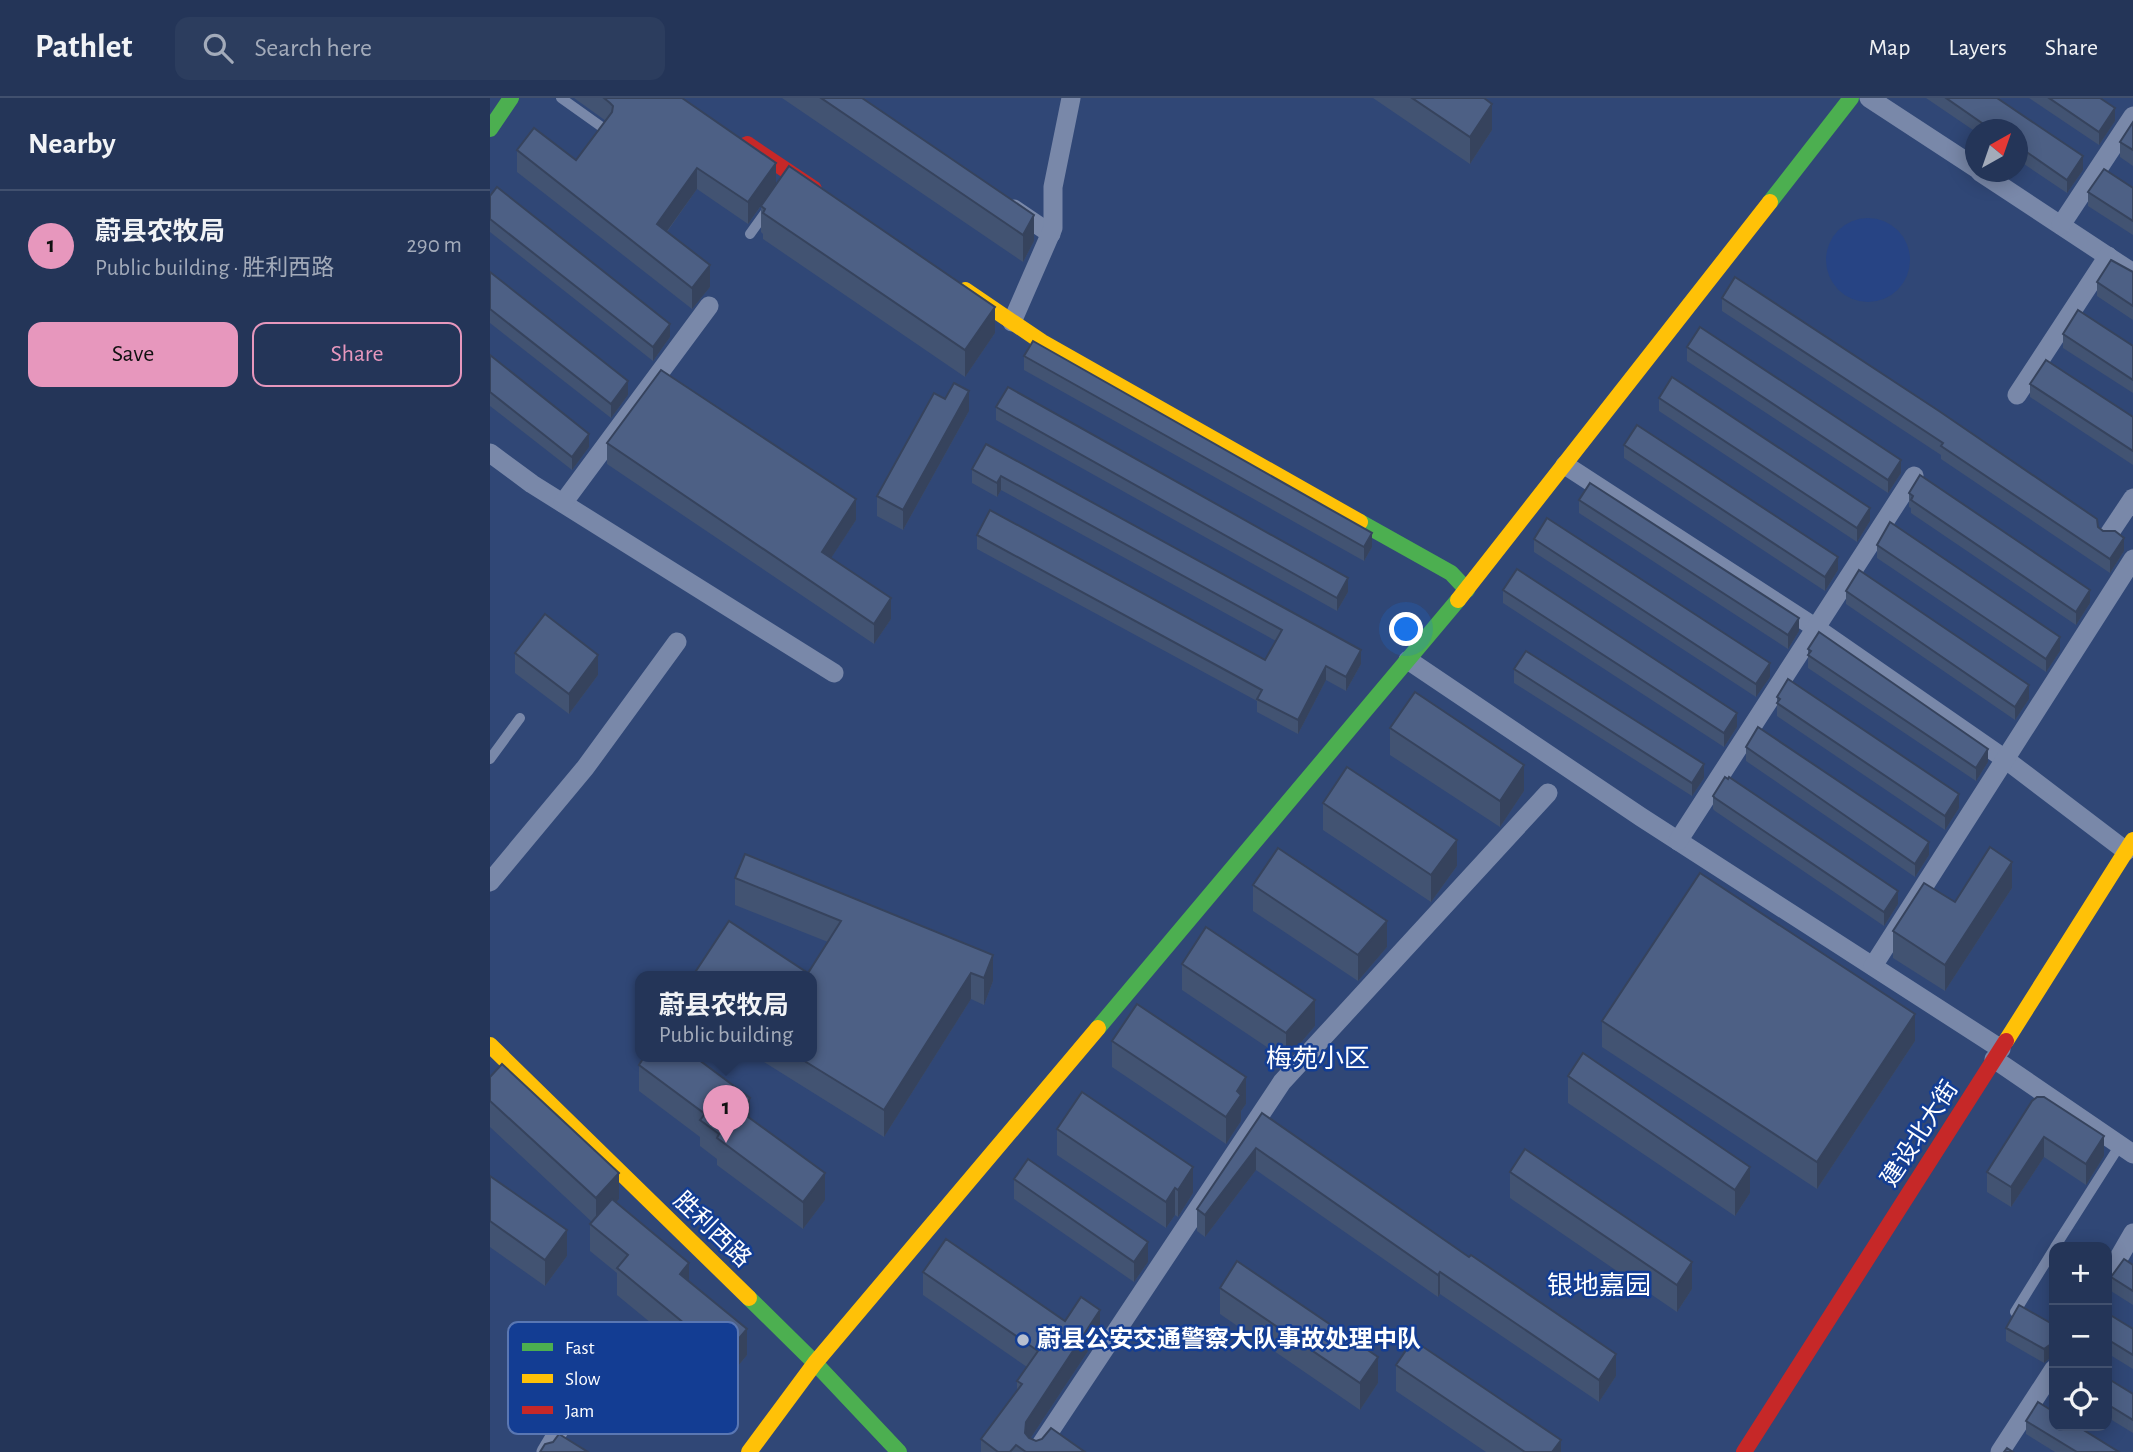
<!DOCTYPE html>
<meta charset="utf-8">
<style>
:root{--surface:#243558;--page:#2c3d5e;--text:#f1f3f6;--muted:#a3abba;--line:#41506e;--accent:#e797bd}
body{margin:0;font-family:"Alegreya Sans","Noto Sans SC",sans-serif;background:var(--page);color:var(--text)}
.controls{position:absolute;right:21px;bottom:21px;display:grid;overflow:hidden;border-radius:14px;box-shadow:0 4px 18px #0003}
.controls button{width:63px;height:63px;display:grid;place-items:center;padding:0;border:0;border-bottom:2px solid var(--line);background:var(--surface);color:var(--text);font:35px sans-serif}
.compass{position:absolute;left:1475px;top:21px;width:63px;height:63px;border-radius:50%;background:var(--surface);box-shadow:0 4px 18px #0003;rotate:40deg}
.you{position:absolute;left:917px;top:532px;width:24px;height:24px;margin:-18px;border:5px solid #fff;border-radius:50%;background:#1a73e8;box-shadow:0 0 0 10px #1a73e833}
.badge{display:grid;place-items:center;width:46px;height:46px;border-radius:50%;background:var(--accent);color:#111;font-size:23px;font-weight:700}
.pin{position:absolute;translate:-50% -58px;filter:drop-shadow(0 2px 4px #0008)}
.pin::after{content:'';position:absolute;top:37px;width:24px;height:21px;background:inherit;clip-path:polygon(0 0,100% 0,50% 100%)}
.popup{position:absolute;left:145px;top:873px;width:182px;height:91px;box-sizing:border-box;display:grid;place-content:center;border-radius:14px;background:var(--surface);filter:drop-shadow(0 2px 5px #0005);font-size:23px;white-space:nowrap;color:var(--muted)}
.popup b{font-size:26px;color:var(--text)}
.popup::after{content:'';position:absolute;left:50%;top:100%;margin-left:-14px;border:14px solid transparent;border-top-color:var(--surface)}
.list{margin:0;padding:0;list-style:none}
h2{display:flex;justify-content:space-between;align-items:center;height:91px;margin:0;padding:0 28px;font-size:30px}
h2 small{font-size:23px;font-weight:400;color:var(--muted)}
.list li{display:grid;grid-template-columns:46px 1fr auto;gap:21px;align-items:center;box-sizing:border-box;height:112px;padding:0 28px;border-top:2px solid var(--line)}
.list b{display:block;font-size:26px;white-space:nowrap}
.list p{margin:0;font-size:23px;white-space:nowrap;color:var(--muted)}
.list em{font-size:23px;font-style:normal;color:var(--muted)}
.actions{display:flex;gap:14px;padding:21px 28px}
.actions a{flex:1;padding:16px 0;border:2px solid var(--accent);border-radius:14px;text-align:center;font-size:24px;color:var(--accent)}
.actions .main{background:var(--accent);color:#111}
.icon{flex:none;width:38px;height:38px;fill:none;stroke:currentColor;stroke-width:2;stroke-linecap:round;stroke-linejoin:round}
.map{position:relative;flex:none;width:1643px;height:1354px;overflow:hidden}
header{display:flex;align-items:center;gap:42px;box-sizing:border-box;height:98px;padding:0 35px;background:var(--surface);border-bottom:2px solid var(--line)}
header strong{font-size:33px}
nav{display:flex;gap:38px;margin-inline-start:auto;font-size:24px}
.search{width:490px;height:63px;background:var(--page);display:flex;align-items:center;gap:18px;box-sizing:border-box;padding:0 24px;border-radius:14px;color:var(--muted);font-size:26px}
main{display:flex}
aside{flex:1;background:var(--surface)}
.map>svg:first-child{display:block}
.water{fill:#274484}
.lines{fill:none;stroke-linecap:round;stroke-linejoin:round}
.lane{stroke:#7988a9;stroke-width:10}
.street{stroke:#7988a9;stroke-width:19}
.fast{stroke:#4caf50;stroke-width:16}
.slow{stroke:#ffc107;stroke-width:16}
.jam{stroke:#c62828;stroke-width:16}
.wall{fill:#425372}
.shaded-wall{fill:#36435d}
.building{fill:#4d6085;stroke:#36435d;stroke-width:2}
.poi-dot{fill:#b7bfcf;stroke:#133d93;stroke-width:2.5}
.labels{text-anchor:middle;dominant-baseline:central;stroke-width:5;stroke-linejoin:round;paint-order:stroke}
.street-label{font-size:24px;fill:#fff;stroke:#133d93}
.poi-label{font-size:24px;font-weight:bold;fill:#fff;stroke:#133d93;text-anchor:start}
.neighbourhood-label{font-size:26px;fill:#fff;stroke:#133d93}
.key{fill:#133d93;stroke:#5a77b3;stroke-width:2}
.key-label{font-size:19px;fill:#fff}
</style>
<header>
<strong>Pathlet</strong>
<div class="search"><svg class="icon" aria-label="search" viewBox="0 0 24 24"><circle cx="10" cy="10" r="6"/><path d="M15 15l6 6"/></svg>Search here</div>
<nav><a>Map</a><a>Layers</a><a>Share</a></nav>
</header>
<main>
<aside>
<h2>Nearby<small></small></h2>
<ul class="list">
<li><span class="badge">1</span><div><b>蔚县农牧局</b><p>Public building · 胜利西路</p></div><em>290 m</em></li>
</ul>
<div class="actions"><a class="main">Save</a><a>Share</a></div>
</aside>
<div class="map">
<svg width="1643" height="1354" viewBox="0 0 1643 1354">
<rect width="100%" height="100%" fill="#304776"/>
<!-- water -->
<circle class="water" cx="1378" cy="162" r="42"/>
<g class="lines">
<!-- lane -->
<g class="lane">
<polyline points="71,0 116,32 112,38"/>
<polyline points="260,136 278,111"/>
<polyline points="0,661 30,620"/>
<polyline points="1565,1149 1630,1047"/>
<polyline points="1525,1214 1564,1151"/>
</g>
<!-- street -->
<g class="street">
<polyline points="1379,0 1486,70"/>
<polyline points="1490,74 1643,175"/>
<polyline points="524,111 561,136"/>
<polyline points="1571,127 1643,18"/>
<polyline points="522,224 563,130 563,89 581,0"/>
<polyline points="1527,297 1618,158"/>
<polyline points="0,355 42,386 344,575"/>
<polyline points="1075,367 1326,530 1515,661 1636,753"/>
<polyline points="73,405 219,208"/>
<polyline points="1619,436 1643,400"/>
<polyline points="918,562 1151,719 1511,951"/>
<polyline points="1188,743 1424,378"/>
<polyline points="0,784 95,670 187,544"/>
<polyline points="1383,868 1643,461"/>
<polyline points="1504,961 1643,1056"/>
<polyline points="1617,1180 1643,1135"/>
<polyline points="56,1354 84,1307"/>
<polyline points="546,1354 792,984 1058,695"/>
<polyline points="1510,1354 1564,1271"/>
</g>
<!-- fast -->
<g class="fast">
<polyline points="0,31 21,0"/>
<polyline points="1280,104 1361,0"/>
<polyline points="870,424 961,475 977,492"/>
<polyline points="608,930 968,502"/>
<polyline points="259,1200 325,1265 409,1354"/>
</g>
<!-- slow -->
<g class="slow">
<polyline points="475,192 552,244 870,424"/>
<polyline points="968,502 1280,104"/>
<polyline points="1516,943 1643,742"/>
<polyline points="0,947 259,1200"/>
<polyline points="259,1354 325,1265 608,930"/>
</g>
<!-- jam -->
<g class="jam">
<polyline points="257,46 324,91"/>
<polyline points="1254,1354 1516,943"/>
</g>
</g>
<!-- wall -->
<g class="wall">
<polygon points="84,0 192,0 286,85 505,235 475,279 273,141 273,136 271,134 271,108 258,126 207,91 177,134 220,189 202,211 27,74 27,52 86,62 116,23"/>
<polygon points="292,0 372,0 544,143 533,164"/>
<polygon points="883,0 994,0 1002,32 980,66"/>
<polygon points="1436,0 1507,0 1593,72 1577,95 1528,62 1528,32 1486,32 1486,34"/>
<polygon points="1539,0 1610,0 1625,23 1609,47"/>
<polygon points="1643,24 1643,68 1630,59 1630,44"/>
<polygon points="1643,90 1643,137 1598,108 1598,94"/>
<polygon points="0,98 180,239 163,263 0,134"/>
<polygon points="0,174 138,297 121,320 0,225"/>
<polygon points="1643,174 1643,222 1607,198 1607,184"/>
<polygon points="1232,200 1608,429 1634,453 1620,475 1451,361 1451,357 1232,213"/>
<polygon points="1573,236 1643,248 1643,295 1573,250"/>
<polygon points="1197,249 1411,375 1398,395 1197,263"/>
<polygon points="0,257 99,349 82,372 0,308"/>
<polygon points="534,258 882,449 874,463 534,272"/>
<polygon points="1540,286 1643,319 1643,367 1540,299"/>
<polygon points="1169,300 1380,423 1367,444 1169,313"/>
<polygon points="506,309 858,494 847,513 506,322"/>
<polygon points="479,313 413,432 387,418 387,398"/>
<polygon points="117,345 366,422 341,460 401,521 384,546 117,366"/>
<polygon points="496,346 871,566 856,593 836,582 808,636 767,614 767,603 487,451 487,437 775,562 786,543 511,392 507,399 482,385 482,371"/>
<polygon points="1134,347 1348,472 1335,493 1134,360"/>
<polygon points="1419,395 1600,505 1586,527 1421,415 1421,410 1419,409"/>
<polygon points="1089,402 1309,533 1298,551 1089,415"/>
<polygon points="1044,441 1280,579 1266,599 1044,454"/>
<polygon points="1387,447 1570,553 1556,574 1387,460"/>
<polygon points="1013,492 1247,629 1234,649 1013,505"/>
<polygon points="1356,493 1539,601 1525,622 1356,506"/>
<polygon points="1318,551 1498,664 1486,683 1318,570"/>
<polygon points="25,555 108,577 79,616 25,575"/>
<polygon points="1024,571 1214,680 1202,698 1024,585"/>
<polygon points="1287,599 1469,710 1455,732 1287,618"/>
<polygon points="900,630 1034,693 1010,729 900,657"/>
<polygon points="1256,649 1439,757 1425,779 1256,663"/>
<polygon points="1223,698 1408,806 1394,828 1225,713 1223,711"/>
<polygon points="833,705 967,768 941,804 833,732"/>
<polygon points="245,780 503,883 494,907 481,901 394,1039 266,959 322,959 318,875 338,844 245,807"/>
<polygon points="763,787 897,849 868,883 763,813"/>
<polygon points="1522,790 1455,893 1403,860 1403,833 1465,804"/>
<polygon points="692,866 825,928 796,962 692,892"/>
<polygon points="1112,923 1425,943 1327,1091 1112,949"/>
<polygon points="622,943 756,1006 751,1013 751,1023 736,1046 622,969"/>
<polygon points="149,967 260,1020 335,1102 313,1131 227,1067 227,1061 210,1048 210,1039 149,993"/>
<polygon points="1078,978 1260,1095 1245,1118 1078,1005"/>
<polygon points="0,979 129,1101 126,1104 199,1183 257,1257 234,1285 127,1197 127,1175 100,1153 100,1126 102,1124 0,1029"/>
<polygon points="1542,1003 1614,1058 1596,1087 1554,1059 1521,1109 1497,1094 1497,1074"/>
<polygon points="772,1015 1126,1278 1109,1304 950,1196 948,1199 766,1072 715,1139 707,1133 707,1111"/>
<polygon points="567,1031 703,1095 688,1119 685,1117 676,1130 567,1057"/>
<polygon points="1020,1074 1202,1191 1187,1214 1020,1100"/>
<polygon points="0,1078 77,1158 55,1188 0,1149"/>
<polygon points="524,1081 658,1164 644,1184 524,1101"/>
<polygon points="1643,1167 1643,1207 1621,1193 1621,1179"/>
<polygon points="433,1174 610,1235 540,1341 595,1354 491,1354 491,1341 527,1293 527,1283 537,1269 433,1197"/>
<polygon points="730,1190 888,1285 870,1312 730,1216"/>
<polygon points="1617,1215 1643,1231 1643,1271 1617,1255"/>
<polygon points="1564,1227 1564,1254 1561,1259 1554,1265 1516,1243 1516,1230"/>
<polygon points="906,1267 1071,1354 996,1354 906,1293"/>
<polygon points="1617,1280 1643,1296 1643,1335 1617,1319"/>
<polygon points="1536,1323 1629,1354 1565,1354 1536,1336"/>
</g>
<!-- shaded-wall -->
<g class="shaded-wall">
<polygon points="1002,6 1002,32 980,66 980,39"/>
<polygon points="1625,10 1625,23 1609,47 1609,34"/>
<polygon points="1593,58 1593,72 1577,95 1577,82"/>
<polygon points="286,65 286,86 258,126 258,104"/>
<polygon points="207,70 207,91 167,147 167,126"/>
<polygon points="544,117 544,143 533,164 533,137"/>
<polygon points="220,167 220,189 202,211 202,190"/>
<polygon points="505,209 505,235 475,279 475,252"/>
<polygon points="180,226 180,239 163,263 163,249"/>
<polygon points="138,283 138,297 121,320 121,306"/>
<polygon points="479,293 479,313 413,432 413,412"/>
<polygon points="99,336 99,349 82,372 82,359"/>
<polygon points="1411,362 1411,375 1398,395 1398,382"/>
<polygon points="511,378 511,392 507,399 507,385"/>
<polygon points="366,401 366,422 332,474 332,454"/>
<polygon points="1380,410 1380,423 1367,444 1367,430"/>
<polygon points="882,435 882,449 874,463 874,449"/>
<polygon points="1634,440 1634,453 1620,475 1620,461"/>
<polygon points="1348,459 1348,472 1335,493 1335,479"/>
<polygon points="858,480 858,494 847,513 847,500"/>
<polygon points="1600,492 1600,505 1586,527 1586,514"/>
<polygon points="401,500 401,521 384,546 384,526"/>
<polygon points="1309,520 1309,533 1298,551 1298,537"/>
<polygon points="1570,539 1570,553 1556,574 1556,561"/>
<polygon points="871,552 871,566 856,593 856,579"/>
<polygon points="108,557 108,577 79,616 79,596"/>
<polygon points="1280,565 1280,579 1266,599 1266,586"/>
<polygon points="836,568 836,582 808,636 808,622"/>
<polygon points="1539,587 1539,601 1525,622 1525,609"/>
<polygon points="1247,615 1247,629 1234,649 1234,635"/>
<polygon points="1498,651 1498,664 1486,683 1486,670"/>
<polygon points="1214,666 1214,680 1202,698 1202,685"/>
<polygon points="1034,667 1034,693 1010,729 1010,703"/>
<polygon points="1469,696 1469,710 1455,732 1455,718"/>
<polygon points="967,742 967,768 941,804 941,777"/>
<polygon points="1439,744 1439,757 1425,779 1425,766"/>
<polygon points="1522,764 1522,790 1455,893 1455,867"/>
<polygon points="1408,793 1408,806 1394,828 1394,814"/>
<polygon points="897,823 897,849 868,883 868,857"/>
<polygon points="503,857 503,883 494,907 494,880"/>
<polygon points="481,875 481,901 394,1039 394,1012"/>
<polygon points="825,902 825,928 796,962 796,935"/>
<polygon points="1425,916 1425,943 1327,1091 1327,1064"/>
<polygon points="756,979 756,1006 751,1013 751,1023 736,1046 736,1019 747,993"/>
<polygon points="260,1000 260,1026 250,1013"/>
<polygon points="1614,1038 1614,1058 1596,1087 1596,1066"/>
<polygon points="1554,1039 1554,1059 1521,1109 1521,1089"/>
<polygon points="766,1050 766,1072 715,1139 715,1117"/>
<polygon points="703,1069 703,1095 688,1119 688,1092"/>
<polygon points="1260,1069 1260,1095 1245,1118 1245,1092"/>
<polygon points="129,1075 129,1101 106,1127 106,1100"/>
<polygon points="335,1075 335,1102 313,1131 313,1104"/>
<polygon points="685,1090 685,1117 676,1130 676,1104"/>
<polygon points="77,1132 77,1158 55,1188 55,1162"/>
<polygon points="658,1144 658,1164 644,1184 644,1164"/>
<polygon points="1202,1164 1202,1191 1187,1214 1187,1187"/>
<polygon points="199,1165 199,1191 190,1176"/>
<polygon points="950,1174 950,1196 948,1199 948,1177"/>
<polygon points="610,1212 610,1235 536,1347 535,1335 536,1324"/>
<polygon points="257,1231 257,1257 234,1285 234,1258"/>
<polygon points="1564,1241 1564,1254 1561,1259 1554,1265 1554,1251"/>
<polygon points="1126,1256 1126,1278 1109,1304 1109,1282"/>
<polygon points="888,1259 888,1285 870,1312 870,1285"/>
<polygon points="1071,1342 1071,1354 1062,1354"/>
</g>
<!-- building -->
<g class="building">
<polygon points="114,0 192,0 286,65 258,104 207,70 167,126 220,167 202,190 27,52 44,30 86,62 122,14 123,8 120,5"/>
<polygon points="331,0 372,0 544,117 533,137"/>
<polygon points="922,0 994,0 1002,6 980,39"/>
<polygon points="1456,0 1507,0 1593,58 1577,82 1528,48 1528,32 1502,32"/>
<polygon points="1559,0 1610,0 1625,10 1609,34"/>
<polygon points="1643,24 1643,52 1630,44"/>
<polygon points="299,68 505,209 475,252 273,115 275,111 271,108"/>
<polygon points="1614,71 1643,90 1643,123 1598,94"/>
<polygon points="7,89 180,226 163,249 0,121 0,98"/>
<polygon points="1621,162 1643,174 1643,208 1607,184"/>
<polygon points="0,174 138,283 121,306 0,211"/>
<polygon points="1245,179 1449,313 1607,421 1608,429 1613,433 1625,433 1634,440 1620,461 1451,348 1453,345 1232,200"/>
<polygon points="1588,212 1643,248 1643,282 1573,236"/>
<polygon points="1210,229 1411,362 1398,382 1197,249"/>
<polygon points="543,243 882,435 874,449 534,258"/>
<polygon points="0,257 99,336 82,359 0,294"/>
<polygon points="1556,262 1643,319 1643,353 1540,286"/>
<polygon points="171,272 366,401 332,454 401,500 384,526 117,345"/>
<polygon points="1182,279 1380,410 1367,430 1169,300"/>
<polygon points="464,285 479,293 413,412 387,398 444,295 455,301"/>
<polygon points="518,289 858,480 847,500 506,309"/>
<polygon points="1147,327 1348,459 1335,479 1134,347"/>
<polygon points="496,346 871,552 856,579 836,568 808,622 767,601 772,592 487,437 500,412 775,562 792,532 511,378 507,385 482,371"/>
<polygon points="1430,377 1600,492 1586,514 1421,402 1423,398 1419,395"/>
<polygon points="1100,385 1309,520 1298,537 1089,402"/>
<polygon points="1057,420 1280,565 1266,586 1044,441"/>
<polygon points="1400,424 1570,539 1556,561 1387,447"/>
<polygon points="1027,471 1247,615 1234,635 1013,492"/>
<polygon points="1369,472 1539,587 1525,609 1356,493"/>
<polygon points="55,516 108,557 79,596 25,555"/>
<polygon points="1329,534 1498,651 1486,670 1318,557 1321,553 1318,551"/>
<polygon points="1036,553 1214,666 1202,685 1024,571"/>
<polygon points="1298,581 1469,696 1455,718 1287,605 1290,601 1287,599"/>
<polygon points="925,594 1034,667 1010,703 900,630"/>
<polygon points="1268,629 1439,744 1425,766 1256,649"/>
<polygon points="857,669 967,742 941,777 833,705"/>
<polygon points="1235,679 1238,681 1239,679 1408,793 1394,814 1225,700 1223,698"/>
<polygon points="1500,749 1522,764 1455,867 1403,833 1434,785 1465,804"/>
<polygon points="788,750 897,823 868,857 763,787"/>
<polygon points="255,756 503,857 494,880 481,875 394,1012 308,959 322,959 322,879 202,879 239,823 318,875 351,823 245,780"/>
<polygon points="1210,775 1425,916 1327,1064 1112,923"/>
<polygon points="716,829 825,902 796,935 692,866"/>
<polygon points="647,906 756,979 747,993 751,997 736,1019 622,943"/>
<polygon points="1093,955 1260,1069 1245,1092 1078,978"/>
<polygon points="154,959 205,959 260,1000 250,1013 335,1075 313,1104 227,1040 229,1036 210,1022 215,1016 149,967"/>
<polygon points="12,966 129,1075 106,1100 0,1003 0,979"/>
<polygon points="592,994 703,1069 688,1092 685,1090 676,1104 567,1031"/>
<polygon points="1547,999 1554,999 1614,1038 1596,1066 1554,1039 1521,1089 1497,1074 1542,1003"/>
<polygon points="772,1015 979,1159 981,1157 1126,1256 1109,1282 950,1174 948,1177 766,1050 715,1117 707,1111"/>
<polygon points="1035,1051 1202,1164 1187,1187 1020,1074"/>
<polygon points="538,1061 658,1144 644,1164 524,1081"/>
<polygon points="0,1078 77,1132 55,1162 0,1123"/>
<polygon points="122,1101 199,1165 190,1176 257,1231 234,1258 127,1170 138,1157 100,1126"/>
<polygon points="456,1141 575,1223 591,1199 610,1212 536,1324 535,1335 539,1340 546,1343 552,1341 561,1330 595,1354 536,1354 526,1347 520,1354 508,1354 491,1341 532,1286 527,1283 548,1253 433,1174"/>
<polygon points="1634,1161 1643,1167 1643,1193 1621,1179"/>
<polygon points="747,1163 888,1259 870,1285 730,1190"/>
<polygon points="1529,1207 1564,1227 1564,1241 1561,1246 1554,1251 1516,1230"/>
<polygon points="1617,1215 1643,1231 1643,1257 1617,1241"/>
<polygon points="923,1242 1071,1342 1062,1354 1035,1354 906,1267"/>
<polygon points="1617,1280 1643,1296 1643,1322 1617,1306"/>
<polygon points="1548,1304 1564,1314 1564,1328 1587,1328 1629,1354 1587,1354 1536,1323"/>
<polygon points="69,1336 98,1354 50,1354 55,1346 63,1344"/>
<polygon points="1517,1350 1523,1354 1514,1354"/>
</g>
<!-- markers -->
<circle class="poi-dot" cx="533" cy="1242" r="7"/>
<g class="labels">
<!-- street labels -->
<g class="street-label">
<text transform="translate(1430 1036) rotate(-57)">建设北大街</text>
<text transform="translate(222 1132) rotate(44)">胜利西路</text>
</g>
<!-- poi labels -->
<g class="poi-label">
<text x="547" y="1242">蔚县公安交通警察大队事故处理中队</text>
</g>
<!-- neighbourhood labels -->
<g class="neighbourhood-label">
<text x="828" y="961">梅苑小区</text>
<text x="1109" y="1188">银地嘉园</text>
</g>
</g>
<!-- legend -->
<rect x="18" y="1224" width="230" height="112" rx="10" class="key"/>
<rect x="32" y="1245" width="31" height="8" fill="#4caf50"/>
<rect x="32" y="1276" width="31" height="9" fill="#ffc107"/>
<rect x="32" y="1308" width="31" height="8" fill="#c62828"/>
<g class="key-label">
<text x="75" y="1256">Fast</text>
<text x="75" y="1287">Slow</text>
<text x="75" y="1319">Jam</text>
</g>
</svg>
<div class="controls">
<button>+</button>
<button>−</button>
<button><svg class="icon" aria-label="locate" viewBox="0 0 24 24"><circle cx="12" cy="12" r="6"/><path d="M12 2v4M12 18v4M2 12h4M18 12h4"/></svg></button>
</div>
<svg class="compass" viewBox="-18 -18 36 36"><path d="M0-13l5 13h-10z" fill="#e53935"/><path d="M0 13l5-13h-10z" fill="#a3abba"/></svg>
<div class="you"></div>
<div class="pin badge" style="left:236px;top:1045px">1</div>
<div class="popup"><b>蔚县农牧局</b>Public building</div>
</div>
</main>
